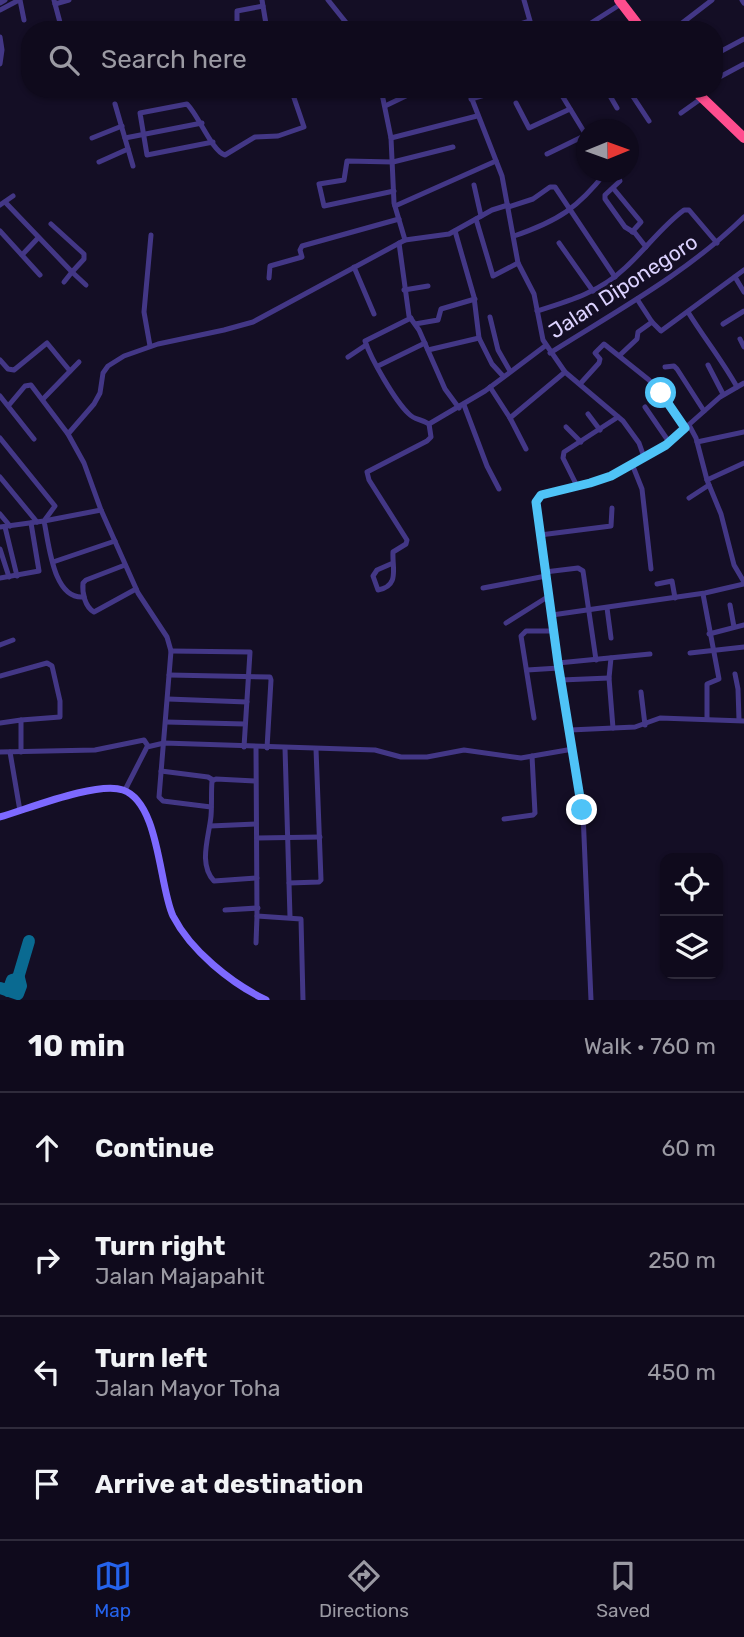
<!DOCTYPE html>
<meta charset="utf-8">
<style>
:root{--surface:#0f0a1c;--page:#181325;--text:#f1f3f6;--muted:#9b9aa3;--line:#2f2b3b;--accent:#2563eb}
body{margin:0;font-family:Rubik,sans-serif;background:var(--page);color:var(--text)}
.controls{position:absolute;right:21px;bottom:21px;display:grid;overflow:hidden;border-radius:14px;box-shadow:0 2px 5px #0004}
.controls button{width:63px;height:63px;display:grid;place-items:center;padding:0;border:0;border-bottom:2px solid var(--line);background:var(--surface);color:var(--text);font:35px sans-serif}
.compass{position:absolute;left:576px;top:119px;width:63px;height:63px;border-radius:50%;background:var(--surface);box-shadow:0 2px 5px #0004;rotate:89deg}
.stop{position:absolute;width:21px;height:21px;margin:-16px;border:5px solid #4fc3f7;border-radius:50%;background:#fff}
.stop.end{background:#4fc3f7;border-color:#fff;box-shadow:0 2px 7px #0008}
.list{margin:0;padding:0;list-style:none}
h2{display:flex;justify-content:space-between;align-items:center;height:91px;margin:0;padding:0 28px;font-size:30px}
h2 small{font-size:23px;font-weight:400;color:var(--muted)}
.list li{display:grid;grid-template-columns:46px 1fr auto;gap:21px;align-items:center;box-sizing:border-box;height:112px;padding:0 28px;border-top:2px solid var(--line)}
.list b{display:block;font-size:26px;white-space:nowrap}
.list p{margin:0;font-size:23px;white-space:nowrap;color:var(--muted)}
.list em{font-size:23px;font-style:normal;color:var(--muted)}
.icon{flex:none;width:38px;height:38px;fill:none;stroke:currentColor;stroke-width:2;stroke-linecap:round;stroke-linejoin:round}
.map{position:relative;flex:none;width:744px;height:1000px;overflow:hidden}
.search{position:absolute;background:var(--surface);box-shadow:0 2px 5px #0004;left:21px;right:21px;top:21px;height:77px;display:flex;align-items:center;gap:18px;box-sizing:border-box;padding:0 24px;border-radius:28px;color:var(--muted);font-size:26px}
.sheet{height:539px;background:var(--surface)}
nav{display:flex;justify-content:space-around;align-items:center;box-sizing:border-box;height:98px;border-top:2px solid var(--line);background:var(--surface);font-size:19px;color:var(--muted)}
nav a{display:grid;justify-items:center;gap:4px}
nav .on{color:var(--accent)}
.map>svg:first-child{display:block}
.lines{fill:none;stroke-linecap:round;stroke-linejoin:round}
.taxiway{stroke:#0a6a91;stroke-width:12}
.street{stroke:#433786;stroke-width:5}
.secondary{stroke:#7d69ff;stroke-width:7}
.highway{stroke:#ff4d8e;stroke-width:10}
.route{stroke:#4fc3f7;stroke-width:9}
.labels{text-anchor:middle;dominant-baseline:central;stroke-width:5;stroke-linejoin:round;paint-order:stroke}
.street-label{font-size:21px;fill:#dcd2ff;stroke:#140e25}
</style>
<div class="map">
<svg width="744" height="1000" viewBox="0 0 744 1000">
<rect width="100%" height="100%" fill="#140e25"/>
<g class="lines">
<!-- taxiway -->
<g class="taxiway">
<polyline points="18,978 29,941"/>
<polyline points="0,988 18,994 21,986 19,978 12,980 8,991"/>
</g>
<!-- street -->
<g class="street">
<polyline points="20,0 24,20"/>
<polyline points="54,0 62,30"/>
<polyline points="262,0 267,30"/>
<polyline points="328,0 352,30"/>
<polyline points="742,0 744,3"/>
<polyline points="0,3 5,0"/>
<polyline points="55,4 69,0"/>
<polyline points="0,10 19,0"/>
<polyline points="531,25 534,30"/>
<polyline points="237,30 237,11 263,6"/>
<polyline points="416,30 420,26"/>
<polyline points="500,30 530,21 524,0"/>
<polyline points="580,30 621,4"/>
<polyline points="673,30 712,0"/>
<polyline points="0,37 2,50 0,64"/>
<polyline points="714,55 744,39"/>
<polyline points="714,80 744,64"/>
<polyline points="381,89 391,138 394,203 405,240"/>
<polyline points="468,89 502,176 518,263 534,294 543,340 565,372 623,421 639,443 644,457"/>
<polyline points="558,89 586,135"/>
<polyline points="606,89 617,108"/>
<polyline points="628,89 649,121"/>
<polyline points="560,94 572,89"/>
<polyline points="471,99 505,89"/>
<polyline points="516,103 529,128 570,109"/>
<polyline points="115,104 133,166"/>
<polyline points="385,106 412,93 426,89"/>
<polyline points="681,113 702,98"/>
<polyline points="92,138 122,126"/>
<polyline points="125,138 202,123"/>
<polyline points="391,138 477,116"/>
<path d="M213,142L147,155L140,113L187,104C199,116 212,151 225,155L255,137L278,136L304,127L292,92L295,89"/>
<polyline points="547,154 586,135"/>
<polyline points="99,162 128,149"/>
<polyline points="616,172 620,181 605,195 605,199 625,227 635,233 646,247"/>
<polyline points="474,185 481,216"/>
<polyline points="613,188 641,222 632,232"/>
<polyline points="394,191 324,206 319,184 344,180 347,161 393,162 453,147"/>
<polyline points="5,202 72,272 84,259 84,254 51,224"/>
<polyline points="0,205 13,196"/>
<polyline points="395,206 496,161"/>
<polyline points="508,207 533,199 550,187 555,187 615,277"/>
<polyline points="476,219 493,276 518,263"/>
<polyline points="0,231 40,275"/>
<polyline points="455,231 474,297 479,338 492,364 503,376"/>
<path d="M514,236C558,221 578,208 606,172"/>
<polyline points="399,243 409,316 419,330 445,389 459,408"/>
<polyline points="559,243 593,291"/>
<polyline points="22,255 38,238"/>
<polyline points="354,267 374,314"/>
<polyline points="735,277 744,292"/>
<polyline points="269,278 270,266 302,257 300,250 302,246 399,219"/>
<polyline points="64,282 72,272 86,285"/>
<polyline points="404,290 428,286"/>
<polyline points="637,299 652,322 661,331 744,270"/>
<path d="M537,311C569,301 600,292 625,268C646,249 662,226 684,210H689L717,243"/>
<path d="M688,312C704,338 722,360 737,387"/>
<polyline points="490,317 498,350 510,371"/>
<path d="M411,318L365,341C371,359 395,401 409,414C414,420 422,419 429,424L485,391L545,346"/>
<polyline points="415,324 438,320 441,309 475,299"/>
<polyline points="723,324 744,311"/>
<polyline points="740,339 744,347"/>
<polyline points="150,346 144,312 151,235"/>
<polyline points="428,350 479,338"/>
<path d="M550,353C618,310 687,273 744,217"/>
<polyline points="620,355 637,339 638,332 652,322"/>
<polyline points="348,357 366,345"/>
<polyline points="0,360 8,369 14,370 47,343 70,371"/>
<polyline points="708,365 723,394"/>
<polyline points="378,366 425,343"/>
<polyline points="665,367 674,366 677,369 704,411"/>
<polyline points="580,384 599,363 600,359 595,353 604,344 649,380 686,428"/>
<polyline points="490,387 510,418 565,372"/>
<polyline points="0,396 34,439"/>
<polyline points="43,399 79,362"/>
<polyline points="9,405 25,386 31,385 68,434"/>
<polyline points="464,405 487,466 499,489"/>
<polyline points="645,407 669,442"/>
<polyline points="588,414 600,430"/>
<polyline points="510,418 526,449"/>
<polyline points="689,425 696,438 707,480 721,514 734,565 744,582"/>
<polyline points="566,427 581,442"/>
<polyline points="0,438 55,506 44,521 0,527"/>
<polyline points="697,442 744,432"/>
<polyline points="632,464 642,489 651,569"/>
<polyline points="0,477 37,522"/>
<polyline points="707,480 744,463"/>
<polyline points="577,486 563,458 564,452 618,417"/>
<polyline points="689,498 709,485"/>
<polyline points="0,514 10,526"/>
<polyline points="5,527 17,576"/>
<polyline points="540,535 611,526 612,508"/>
<polyline points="0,549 9,577"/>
<polyline points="53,562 115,541"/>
<path d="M393,563L377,570L373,576L378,590C400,586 392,568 393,552L406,544L407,540L369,480L367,472L427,441L431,437L429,424"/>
<path d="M125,565L86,580L83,583C82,593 85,607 94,612L136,589"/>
<polyline points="545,572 578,568 583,571 596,660"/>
<polyline points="0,578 39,571 31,523"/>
<polyline points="657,584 672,581 675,598"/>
<polyline points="483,588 546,576"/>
<polyline points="703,594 719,679 707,684 707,719"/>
<path d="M84,597C53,600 49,544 44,521L101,510"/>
<polyline points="730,605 734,627"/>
<polyline points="607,608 611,638"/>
<polyline points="552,615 705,593 744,584"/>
<polyline points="506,623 549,596"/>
<polyline points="709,634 744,625"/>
<polyline points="0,645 13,640"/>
<polyline points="171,651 250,652 244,747"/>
<polyline points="690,653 744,647"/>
<polyline points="611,658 609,678 613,728"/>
<polyline points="558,663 650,654"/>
<polyline points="527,670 559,668"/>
<polyline points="735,674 738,689 739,720"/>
<polyline points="169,675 270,677 271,680 267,748"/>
<polyline points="0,676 47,663 52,666 60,701 60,717 21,720"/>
<polyline points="561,680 609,678"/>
<polyline points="641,692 645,725"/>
<polyline points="168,699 247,702"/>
<polyline points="534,718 521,636 526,631 554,631"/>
<polyline points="166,722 245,724"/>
<polyline points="0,723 21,720 21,752"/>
<polyline points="570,730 635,727 660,718 744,721"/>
<polyline points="256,747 257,916 301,919 303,1000"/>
<polyline points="285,748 290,917"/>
<polyline points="0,752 95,750 144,740 148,746"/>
<polyline points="10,752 20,811"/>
<polyline points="161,771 208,777 213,780"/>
<path d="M255,781L216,779L212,781C211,793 212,804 211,816C209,837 198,864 214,881L257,878"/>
<polyline points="125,790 147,747 164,743 375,750 401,757 427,757 464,750 521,758 573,749"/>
<polyline points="211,807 163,801 159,797 171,651 167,637 138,593 101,510 84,463 68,434 94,404 100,393 103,373 108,366 124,356 158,344 224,330 253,322 405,240 449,234 492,210 508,205"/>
<polyline points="504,819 533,815 535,813 532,756"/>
<polyline points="210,826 256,824"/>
<polyline points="257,838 320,837"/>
<polyline points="289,883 319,882 321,880 316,749"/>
<polyline points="225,910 258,908"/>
<polyline points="256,943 257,916"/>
<polyline points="591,1000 583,813 542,554 536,507 537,499 541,495 590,483 621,471 666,445 720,397 744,383"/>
</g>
<!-- secondary -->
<path class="secondary" d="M0,817C28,809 97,781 123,790C160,803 159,887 173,916C191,951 231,983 266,1000"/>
<!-- highway -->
<g class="highway">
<polyline points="619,0 642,30"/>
<polyline points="693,89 744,138"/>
</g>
</g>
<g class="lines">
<!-- route -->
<polyline class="route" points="582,810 558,663 536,502 541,495 590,483 611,476 666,445 685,428 661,393"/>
</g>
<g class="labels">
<!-- street labels -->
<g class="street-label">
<text transform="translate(623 286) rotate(-33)">Jalan Diponegoro</text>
</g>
</g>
</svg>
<div class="controls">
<button><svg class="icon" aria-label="locate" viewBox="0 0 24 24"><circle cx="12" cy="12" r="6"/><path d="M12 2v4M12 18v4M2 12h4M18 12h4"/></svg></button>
<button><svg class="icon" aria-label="layers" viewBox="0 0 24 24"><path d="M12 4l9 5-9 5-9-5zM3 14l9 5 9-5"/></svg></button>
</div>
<svg class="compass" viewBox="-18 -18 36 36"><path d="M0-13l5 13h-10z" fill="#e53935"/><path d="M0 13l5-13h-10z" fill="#9b9aa3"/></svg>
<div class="stop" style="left:661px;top:393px"></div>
<div class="stop end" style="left:582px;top:810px"></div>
<div class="search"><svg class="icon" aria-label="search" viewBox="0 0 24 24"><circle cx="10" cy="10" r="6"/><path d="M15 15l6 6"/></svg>Search here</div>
</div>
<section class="sheet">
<h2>10 min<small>Walk · 760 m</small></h2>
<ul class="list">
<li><svg class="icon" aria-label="ahead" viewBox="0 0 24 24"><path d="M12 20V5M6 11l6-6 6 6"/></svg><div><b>Continue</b></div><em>60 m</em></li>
<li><svg class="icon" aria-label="right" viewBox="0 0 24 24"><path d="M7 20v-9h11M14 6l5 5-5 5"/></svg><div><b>Turn right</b><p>Jalan Majapahit</p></div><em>250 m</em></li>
<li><svg class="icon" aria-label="left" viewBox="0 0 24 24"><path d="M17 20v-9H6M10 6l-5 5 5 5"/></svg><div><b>Turn left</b><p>Jalan Mayor Toha</p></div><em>450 m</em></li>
<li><svg class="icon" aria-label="arrive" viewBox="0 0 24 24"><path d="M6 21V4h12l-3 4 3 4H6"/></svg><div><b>Arrive at destination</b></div></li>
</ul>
</section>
<nav>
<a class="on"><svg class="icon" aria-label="map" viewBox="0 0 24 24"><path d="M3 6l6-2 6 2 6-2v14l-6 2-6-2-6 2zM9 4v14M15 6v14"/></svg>Map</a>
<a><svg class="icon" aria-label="directions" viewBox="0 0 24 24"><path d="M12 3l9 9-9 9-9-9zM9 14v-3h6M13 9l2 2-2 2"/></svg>Directions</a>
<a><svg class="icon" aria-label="saved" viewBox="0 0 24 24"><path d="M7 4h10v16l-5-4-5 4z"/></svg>Saved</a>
</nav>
